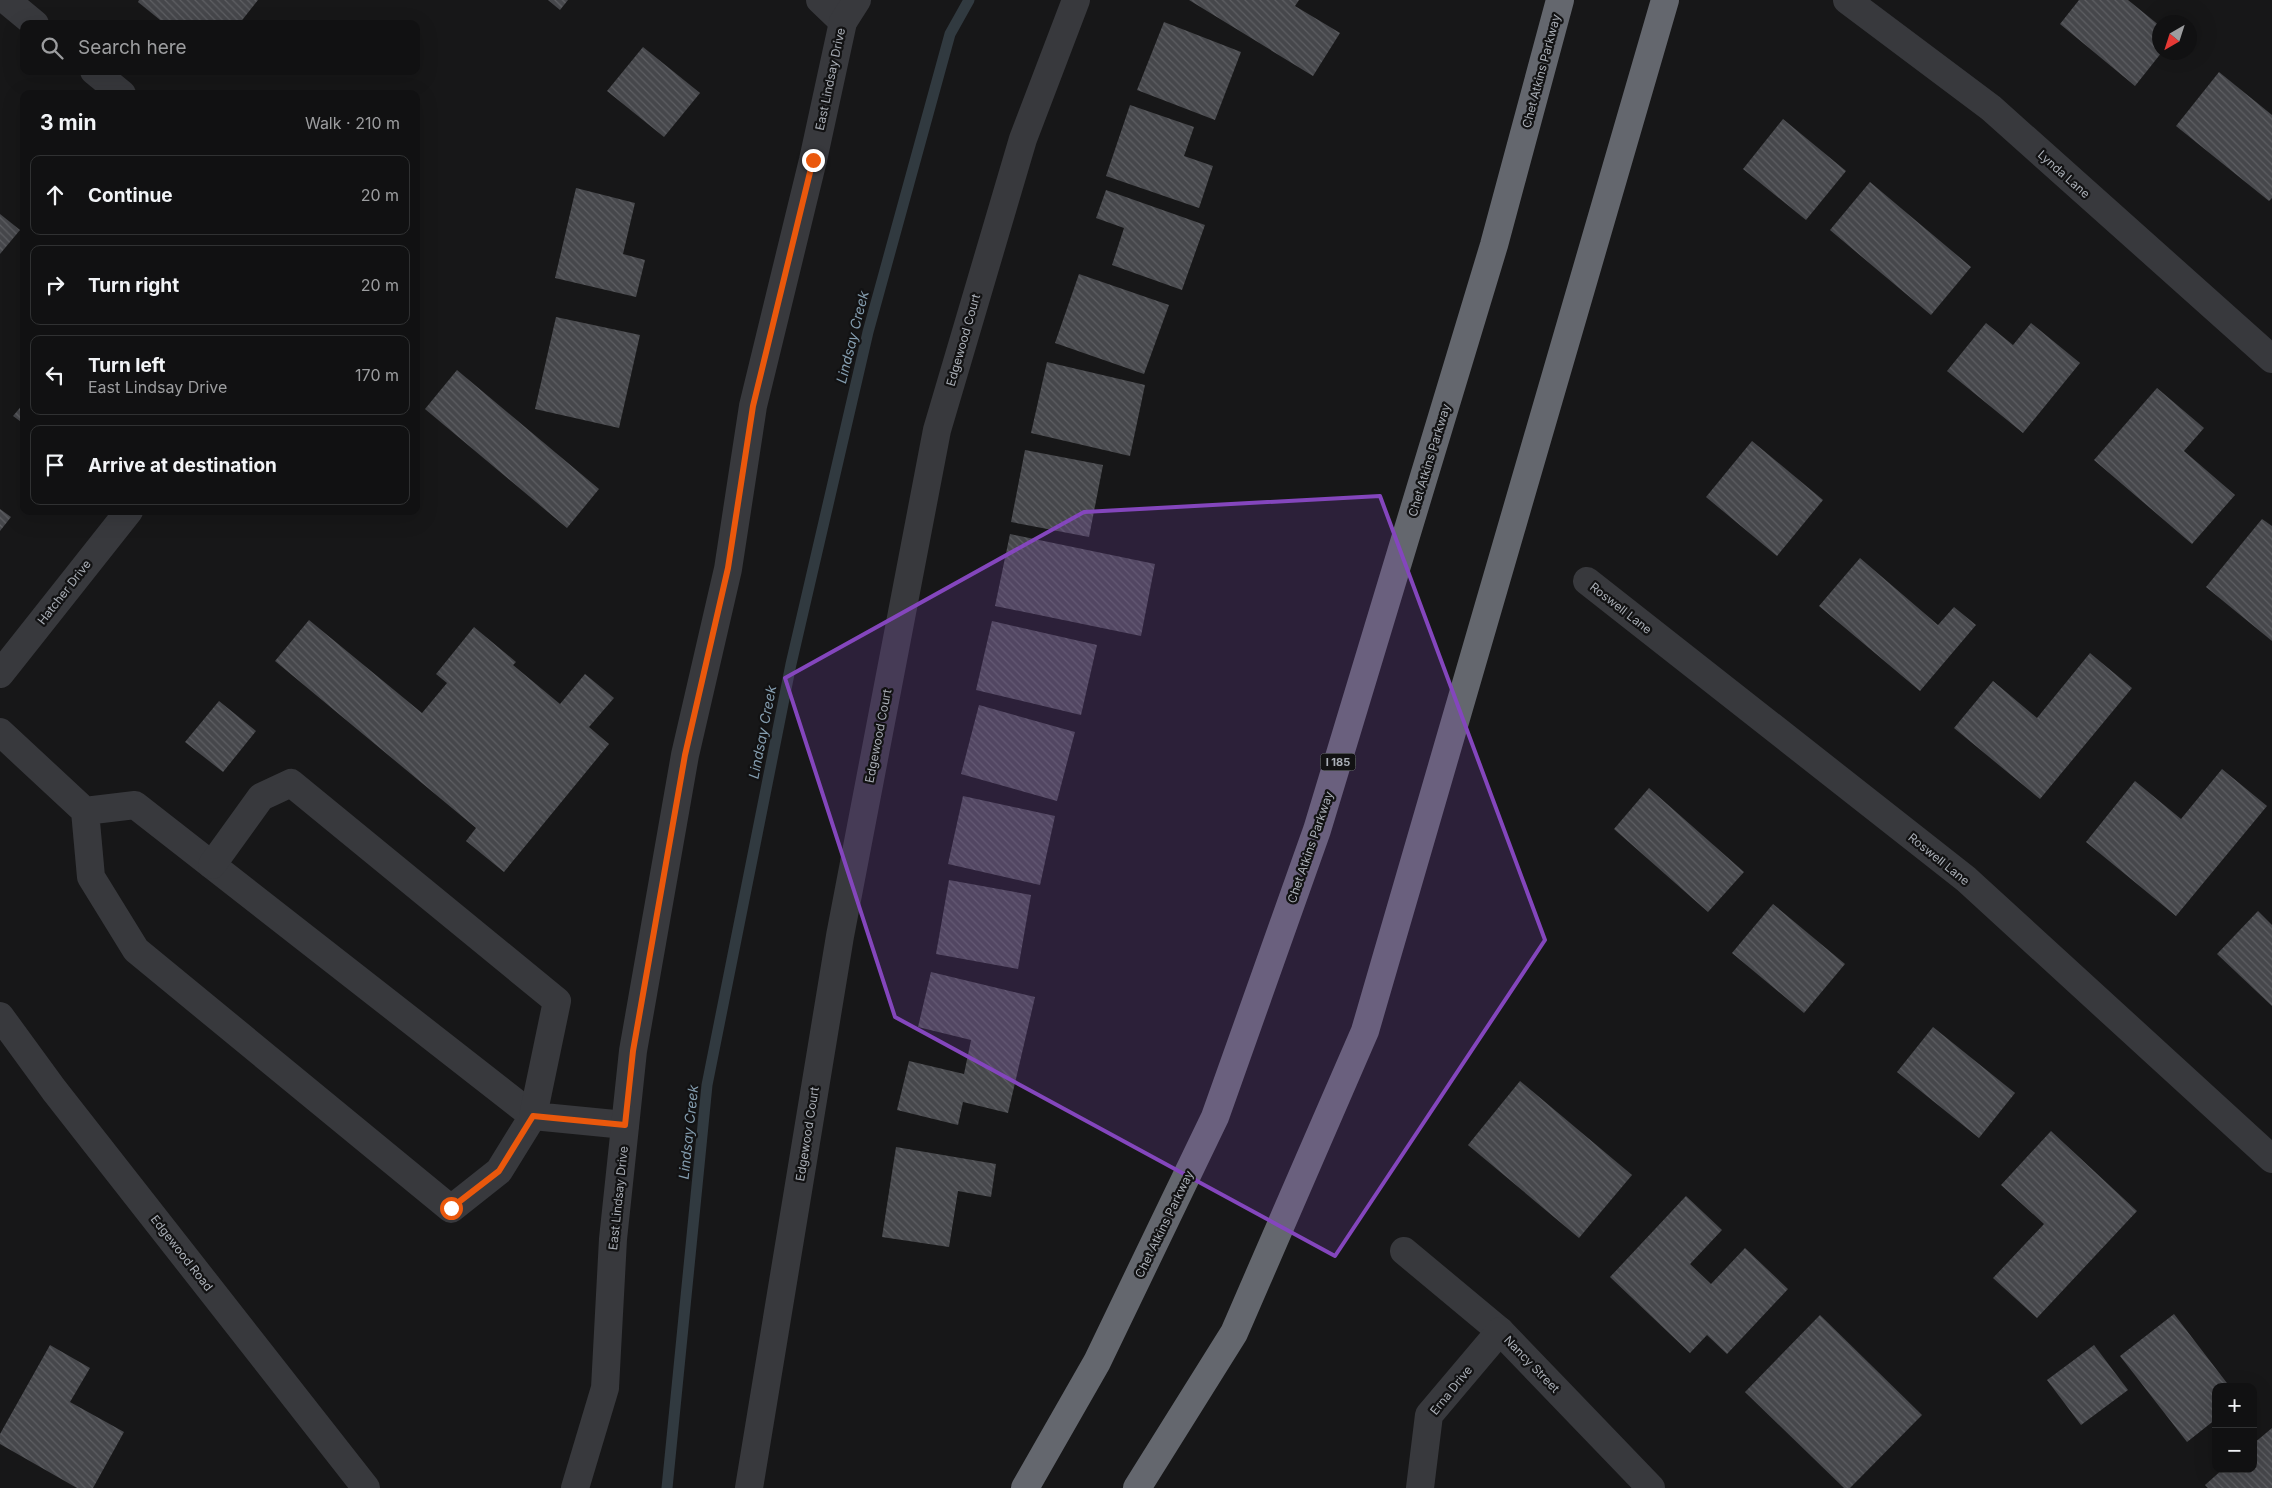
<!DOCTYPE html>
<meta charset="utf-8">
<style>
:root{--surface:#111112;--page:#1a1a1b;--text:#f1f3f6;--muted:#9c9d9f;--line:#303132}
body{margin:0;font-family:Inter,sans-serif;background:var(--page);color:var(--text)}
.controls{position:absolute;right:15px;bottom:15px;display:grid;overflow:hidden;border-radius:10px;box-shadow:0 5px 20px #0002}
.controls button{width:45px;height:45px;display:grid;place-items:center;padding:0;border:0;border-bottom:1px solid var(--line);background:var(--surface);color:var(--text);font:25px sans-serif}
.compass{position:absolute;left:2152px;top:15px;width:45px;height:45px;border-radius:50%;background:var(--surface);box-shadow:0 5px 20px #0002;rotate:219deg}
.stop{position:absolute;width:15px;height:15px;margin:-11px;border:4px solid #ea580c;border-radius:50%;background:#fff}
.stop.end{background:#ea580c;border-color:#fff;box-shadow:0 1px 5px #0008}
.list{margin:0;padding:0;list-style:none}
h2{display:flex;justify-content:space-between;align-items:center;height:65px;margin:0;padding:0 20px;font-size:21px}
h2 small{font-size:16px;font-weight:400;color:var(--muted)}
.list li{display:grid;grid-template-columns:32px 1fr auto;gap:15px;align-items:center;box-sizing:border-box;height:80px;margin:0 10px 10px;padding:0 10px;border:1px solid var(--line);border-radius:10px}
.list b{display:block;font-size:19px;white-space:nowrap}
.list p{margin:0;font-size:16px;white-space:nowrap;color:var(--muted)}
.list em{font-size:16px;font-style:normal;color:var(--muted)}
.icon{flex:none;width:28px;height:28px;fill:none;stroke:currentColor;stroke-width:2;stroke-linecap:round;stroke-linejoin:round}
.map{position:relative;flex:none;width:2272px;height:1488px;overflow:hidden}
.search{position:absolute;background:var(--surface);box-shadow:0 5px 20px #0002;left:20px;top:20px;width:400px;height:55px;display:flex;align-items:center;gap:12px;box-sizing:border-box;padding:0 18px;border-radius:10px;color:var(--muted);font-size:19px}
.panel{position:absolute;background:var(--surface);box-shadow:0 5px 20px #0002;left:20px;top:90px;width:400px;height:425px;border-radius:10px}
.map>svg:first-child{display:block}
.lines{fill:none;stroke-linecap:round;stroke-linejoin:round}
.stream{stroke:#313a40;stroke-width:11}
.building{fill:url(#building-back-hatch)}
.minor{stroke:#38393d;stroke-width:28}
.highway{stroke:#64676e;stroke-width:28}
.route{stroke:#ea580c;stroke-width:6}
.marked{fill:#8446bd;fill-opacity:0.2;stroke:#8446bd;stroke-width:4;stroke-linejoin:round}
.labels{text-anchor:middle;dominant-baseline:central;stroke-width:4.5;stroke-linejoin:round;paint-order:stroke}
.shield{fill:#121213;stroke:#7c8086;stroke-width:1}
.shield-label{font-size:11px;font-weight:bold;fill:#aaafb7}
.street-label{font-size:12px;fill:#aaafb7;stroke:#121213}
.water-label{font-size:14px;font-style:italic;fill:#849daf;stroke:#121213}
</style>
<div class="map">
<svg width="2272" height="1488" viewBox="0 0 2272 1488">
<defs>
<pattern id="building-back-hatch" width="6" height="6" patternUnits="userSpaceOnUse" patternTransform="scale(1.25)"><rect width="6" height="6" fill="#46474b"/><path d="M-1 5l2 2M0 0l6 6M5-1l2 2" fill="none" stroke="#5e5f63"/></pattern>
</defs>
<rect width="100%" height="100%" fill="#171718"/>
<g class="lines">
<!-- stream -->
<polyline class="stream" points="667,1488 707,1085 791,664 868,332 950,34 969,0"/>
</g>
<!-- building -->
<g class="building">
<polygon points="139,0 258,0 239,24 165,24 138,2"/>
<polygon points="548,0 568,0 560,10"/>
<polygon points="1189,0 1299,0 1295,6 1340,33 1313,76"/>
<polygon points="2079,0 2128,0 2160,26 2160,52 2162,52 2135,86 2060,24"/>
<polygon points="1164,22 1241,52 1215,120 1137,90"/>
<polygon points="643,47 700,93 664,137 607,91"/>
<polygon points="2219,72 2272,115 2272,198 2269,201 2176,126"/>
<polygon points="1130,105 1194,127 1184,156 1213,166 1199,208 1106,176"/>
<polygon points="1783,119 1846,171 1806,220 1743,169"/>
<polygon points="1870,182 1971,267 1931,315 1830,230"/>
<polygon points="576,188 635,203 623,254 645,260 636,297 555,278"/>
<polygon points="1106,190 1205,225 1182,290 1112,265 1124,228 1096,218"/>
<polygon points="0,214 20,230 0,254"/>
<polygon points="1079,274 1169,305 1144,374 1055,343"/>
<polygon points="556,317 640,335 619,428 535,409"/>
<polygon points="1986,323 2013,345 2031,323 2080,363 2023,433 1947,371"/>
<polygon points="1047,362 1145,385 1130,456 1031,433"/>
<polygon points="457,370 599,489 567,528 425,409"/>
<polygon points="2157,388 2204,428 2184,451 2235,495 2192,544 2094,460"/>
<polygon points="24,403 24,424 13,416"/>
<polygon points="1752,441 1823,500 1777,556 1706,497"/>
<polygon points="1025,450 1103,465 1089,537 1011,522"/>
<polygon points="0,509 11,517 0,531"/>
<polygon points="2262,519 2272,526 2272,641 2206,587"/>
<polygon points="1010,534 1155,564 1141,636 995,606"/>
<polygon points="1860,558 1938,625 1954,607 1976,625 1920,691 1819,606"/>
<polygon points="309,620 422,713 447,683 436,674 474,627 516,662 513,665 560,704 585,674 614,698 589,727 609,744 504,872 466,841 476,828 275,661"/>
<polygon points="992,621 1097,645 1081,715 976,690"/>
<polygon points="2090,653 2132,688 2040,799 1954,728 1993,681 2037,718"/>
<polygon points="219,701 256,731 223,772 185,742"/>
<polygon points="979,705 1075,732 1057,801 961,774"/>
<polygon points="2222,769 2267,806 2176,916 2086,842 2135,781 2181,819"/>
<polygon points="1649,788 1744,872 1708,912 1614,829"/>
<polygon points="963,796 1055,816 1040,885 948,864"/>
<polygon points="949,880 1031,895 1018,969 936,954"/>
<polygon points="1773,904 1845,964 1804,1013 1732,953"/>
<polygon points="2258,911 2272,925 2272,1006 2217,954"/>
<polygon points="931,972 1035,997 1008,1113 963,1102 958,1125 897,1110 909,1061 964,1074 971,1040 918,1027"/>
<polygon points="1933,1027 2015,1093 1979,1138 1897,1072"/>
<polygon points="1520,1081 1632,1175 1579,1238 1468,1145"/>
<polygon points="2051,1131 2137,1211 2037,1318 1993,1278 2044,1224 2001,1185"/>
<polygon points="896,1147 996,1164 991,1197 958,1191 949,1247 882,1237"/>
<polygon points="1686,1196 1722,1230 1690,1264 1711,1284 1745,1248 1788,1289 1727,1354 1707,1335 1690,1353 1610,1277"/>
<polygon points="2174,1314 2230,1387 2216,1387 2216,1419 2187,1442 2120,1356"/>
<polygon points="1820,1315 1922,1415 1850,1488 1844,1488 1745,1392"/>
<polygon points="50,1345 90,1368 70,1402 124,1432 93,1488 77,1488 0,1444 0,1434"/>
<polygon points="2094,1345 2128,1390 2081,1425 2047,1380"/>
<polygon points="2272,1428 2272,1488 2208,1488 2205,1485 2223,1469 2253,1469 2253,1444"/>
</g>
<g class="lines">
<!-- minor -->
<g class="minor">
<polyline points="6,0 35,24"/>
<polyline points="820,0 843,22"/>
<polyline points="1847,0 1991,108 2272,359"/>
<polyline points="94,71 122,94"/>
<polyline points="1587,581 1966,879 2272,1159"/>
<polyline points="0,674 129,511"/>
<polyline points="0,732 85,811 91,877 136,950 451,1209 499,1171 533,1116 135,805 85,811"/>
<polyline points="212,865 261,797 291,783 557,1001 533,1116 625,1125"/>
<polyline points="0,1016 54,1090 366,1488"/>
<polyline points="1404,1251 1500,1331 1651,1488"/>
<polyline points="575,1488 605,1388 613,1239 633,1051 685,755 728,569 753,406 813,160 843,22 857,0"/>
<polyline points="749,1488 840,936 937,430 1023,139 1076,0"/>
<polyline points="1420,1488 1429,1415 1500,1331"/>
</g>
<!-- highway -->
<g class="highway">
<polyline points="1025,1488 1097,1362 1215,1117 1317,830 1494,245 1560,0"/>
<polyline points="1137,1488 1234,1333 1365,1031 1665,0"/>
</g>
</g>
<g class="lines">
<!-- route -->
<polyline class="route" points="451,1208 499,1171 533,1116 625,1125 633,1051 685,755 728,568 753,406 813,160"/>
</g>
<!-- marked area -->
<path class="marked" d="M1380,496L1545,940L1335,1256L895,1017L785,678L1084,512Z"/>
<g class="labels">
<!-- shield labels -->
<rect class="shield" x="1320.5" y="753.5" width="35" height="17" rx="4"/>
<g class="shield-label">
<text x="1338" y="762">I 185</text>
</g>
<!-- street labels -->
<g class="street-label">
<text transform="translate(1541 71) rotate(-75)">Chet Atkins Parkway</text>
<text transform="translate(830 79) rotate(-78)">East Lindsay Drive</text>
<text transform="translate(2064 174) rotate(42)">Lynda Lane</text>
<text transform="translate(963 340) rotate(-74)">Edgewood Court</text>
<text transform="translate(1429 460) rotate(-73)">Chet Atkins Parkway</text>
<text transform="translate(64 592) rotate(-52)">Hatcher Drive</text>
<text transform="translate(1621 608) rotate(38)">Roswell Lane</text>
<text transform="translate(878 736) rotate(-79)">Edgewood Court</text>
<text transform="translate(1310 847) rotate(-71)">Chet Atkins Parkway</text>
<text transform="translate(1939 859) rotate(39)">Roswell Lane</text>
<text transform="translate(807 1134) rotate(-81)">Edgewood Court</text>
<text transform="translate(618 1198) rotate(-84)">East Lindsay Drive</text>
<text transform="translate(1164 1224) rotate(-64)">Chet Atkins Parkway</text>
<text transform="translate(182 1253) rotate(52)">Edgewood Road</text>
<text transform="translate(1532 1364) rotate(46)">Nancy Street</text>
<text transform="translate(1451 1390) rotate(-51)">Erna Drive</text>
</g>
<!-- water labels -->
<g class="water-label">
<text transform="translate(852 337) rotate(-76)">Lindsay Creek</text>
<text transform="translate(762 732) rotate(-79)">Lindsay Creek</text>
<text transform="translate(688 1132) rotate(-84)">Lindsay Creek</text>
</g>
</g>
</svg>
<div class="controls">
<button>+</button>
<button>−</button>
</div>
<svg class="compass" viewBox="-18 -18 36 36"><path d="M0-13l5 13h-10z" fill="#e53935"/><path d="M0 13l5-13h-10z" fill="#9c9d9f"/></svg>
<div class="stop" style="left:451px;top:1208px"></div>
<div class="stop end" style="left:813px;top:160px"></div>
<div class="search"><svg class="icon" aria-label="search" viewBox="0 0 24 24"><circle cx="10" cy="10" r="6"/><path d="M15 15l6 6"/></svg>Search here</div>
<section class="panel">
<h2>3 min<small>Walk · 210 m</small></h2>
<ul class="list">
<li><svg class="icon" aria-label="ahead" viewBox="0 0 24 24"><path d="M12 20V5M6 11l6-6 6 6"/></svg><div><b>Continue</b></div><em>20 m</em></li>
<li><svg class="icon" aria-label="right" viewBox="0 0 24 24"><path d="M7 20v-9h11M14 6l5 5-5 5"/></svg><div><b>Turn right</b></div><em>20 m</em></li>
<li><svg class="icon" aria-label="left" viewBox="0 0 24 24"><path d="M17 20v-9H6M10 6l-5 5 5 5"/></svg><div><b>Turn left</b><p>East Lindsay Drive</p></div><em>170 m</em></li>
<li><svg class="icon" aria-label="arrive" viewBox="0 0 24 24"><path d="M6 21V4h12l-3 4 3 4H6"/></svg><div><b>Arrive at destination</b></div></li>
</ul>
</section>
</div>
